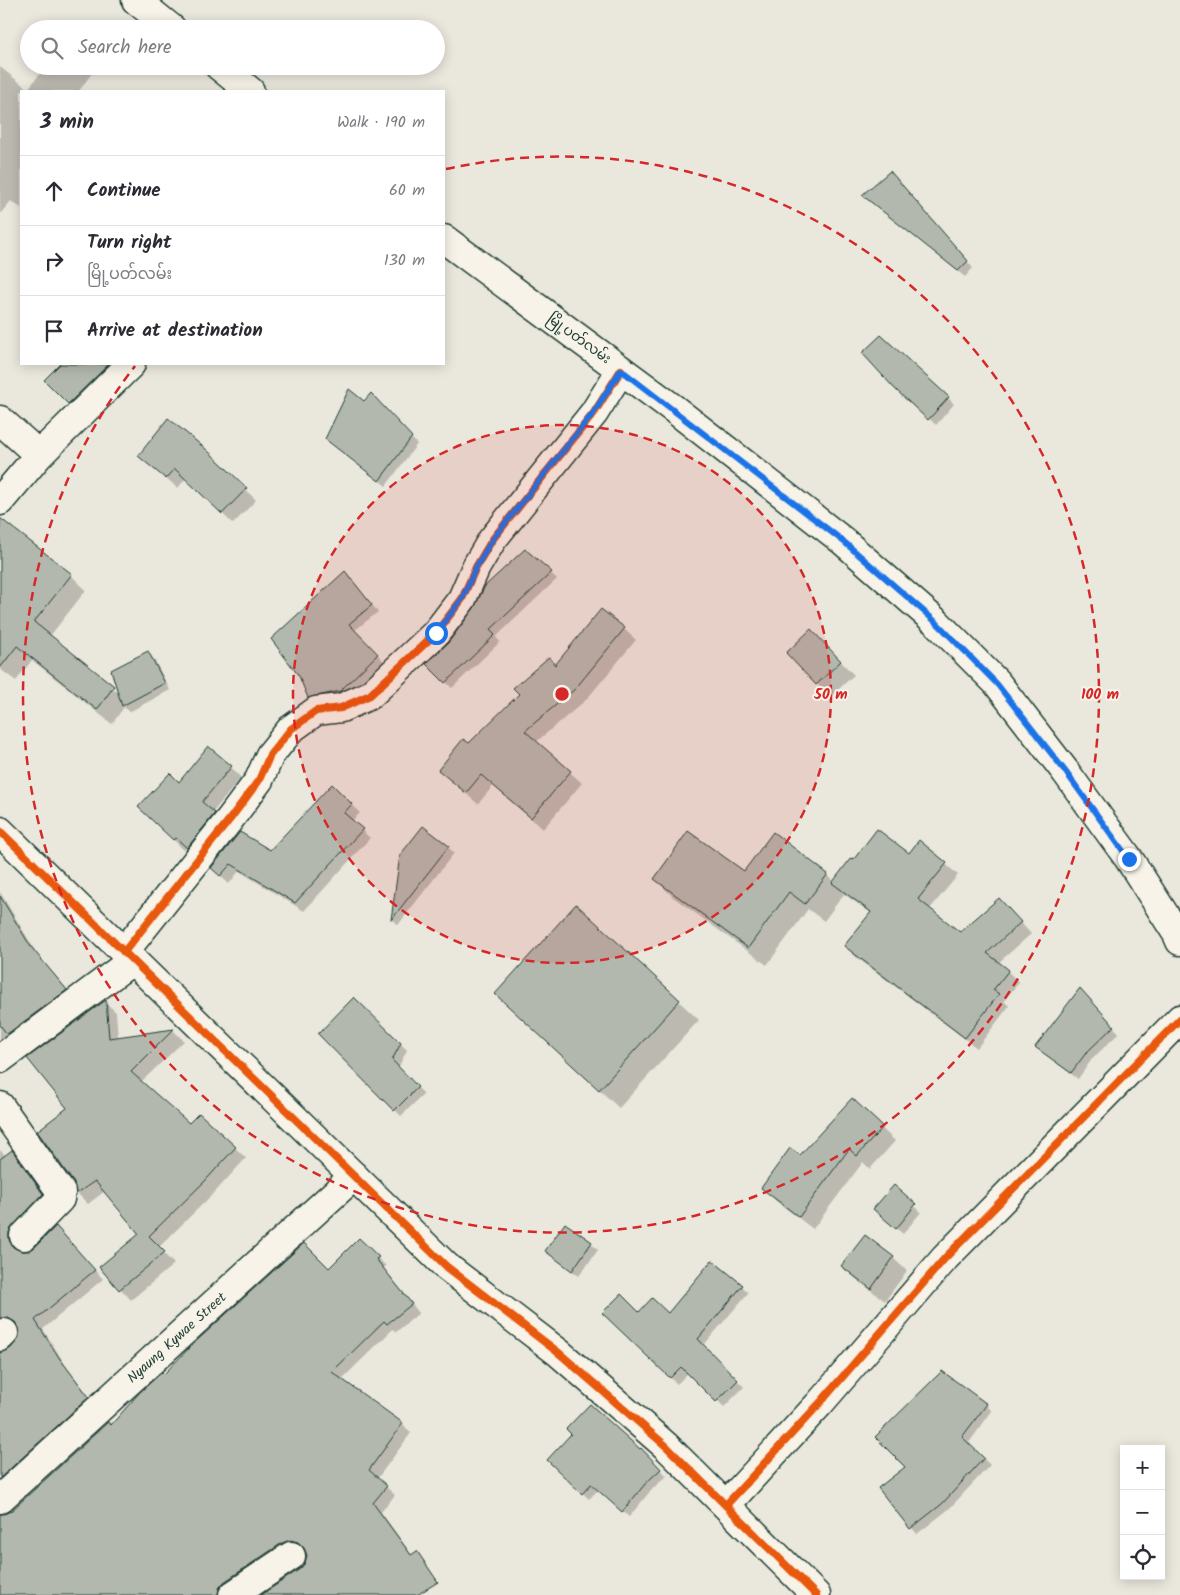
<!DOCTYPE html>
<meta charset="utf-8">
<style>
:root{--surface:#fff;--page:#f2f2f3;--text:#2b2b33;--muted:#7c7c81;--line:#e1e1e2}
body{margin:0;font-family:Kalam,"Noto Sans Myanmar",sans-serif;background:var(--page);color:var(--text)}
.controls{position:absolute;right:15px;bottom:15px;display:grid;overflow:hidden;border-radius:0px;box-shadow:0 2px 12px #0003}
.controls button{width:45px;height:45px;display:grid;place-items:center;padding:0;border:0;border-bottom:1px solid var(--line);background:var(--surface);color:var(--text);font:25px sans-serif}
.stop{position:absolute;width:15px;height:15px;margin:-11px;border:4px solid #1a73e8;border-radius:50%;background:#fff}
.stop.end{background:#1a73e8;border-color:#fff;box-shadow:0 1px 5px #0008}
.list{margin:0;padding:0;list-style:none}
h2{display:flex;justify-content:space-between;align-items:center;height:65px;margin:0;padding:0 20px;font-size:21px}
h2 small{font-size:16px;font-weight:400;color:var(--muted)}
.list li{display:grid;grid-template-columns:32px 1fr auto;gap:15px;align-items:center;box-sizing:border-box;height:70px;padding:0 20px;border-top:1px solid var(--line)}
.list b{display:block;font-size:19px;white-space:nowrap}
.list p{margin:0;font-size:16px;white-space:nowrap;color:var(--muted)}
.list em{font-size:16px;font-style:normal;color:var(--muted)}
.icon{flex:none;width:28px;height:28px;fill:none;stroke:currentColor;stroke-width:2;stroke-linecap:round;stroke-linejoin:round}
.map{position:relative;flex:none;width:1180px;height:1595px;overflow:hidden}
.search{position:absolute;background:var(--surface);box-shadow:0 2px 12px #0003;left:20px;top:20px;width:425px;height:55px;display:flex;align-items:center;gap:12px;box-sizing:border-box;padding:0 18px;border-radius:28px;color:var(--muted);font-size:19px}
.panel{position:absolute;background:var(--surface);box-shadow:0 2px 12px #0003;left:20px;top:90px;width:425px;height:275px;border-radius:0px}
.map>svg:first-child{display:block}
.shadow{fill:#0003}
.building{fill:#b2b8ae;stroke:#1f3d34}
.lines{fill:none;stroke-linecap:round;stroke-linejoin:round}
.street-casing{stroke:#1f3d34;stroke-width:31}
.secondary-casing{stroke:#1f3d34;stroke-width:31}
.street{stroke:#f7f3e8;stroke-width:28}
.secondary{stroke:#f7f3e8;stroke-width:28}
.cycleway-casing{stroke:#f7f3e8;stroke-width:11}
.cycleway{stroke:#e8590c;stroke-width:8}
.route{stroke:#1a73e8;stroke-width:6}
.ring{fill:none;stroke:#d62828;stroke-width:2.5;stroke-dasharray:9 6}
.labels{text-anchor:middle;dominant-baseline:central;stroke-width:4;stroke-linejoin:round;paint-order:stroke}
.street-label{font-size:14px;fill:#1f3d34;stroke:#f7f3e8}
.centre{fill:#d62828;stroke:#f7f3e8;stroke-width:2.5}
.ring-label{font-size:15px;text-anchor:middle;font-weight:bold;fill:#d62828;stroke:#f7f3e8;stroke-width:4;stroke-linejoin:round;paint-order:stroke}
</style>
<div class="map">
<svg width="1180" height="1595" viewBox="0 0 1180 1595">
<rect width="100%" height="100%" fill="#eae8dd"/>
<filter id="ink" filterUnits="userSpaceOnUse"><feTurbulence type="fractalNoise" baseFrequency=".02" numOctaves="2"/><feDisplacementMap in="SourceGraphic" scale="10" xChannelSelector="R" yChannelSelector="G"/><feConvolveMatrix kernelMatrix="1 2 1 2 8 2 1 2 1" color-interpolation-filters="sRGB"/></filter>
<g filter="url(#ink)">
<!-- shadow -->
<g class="shadow">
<polygon points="46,66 97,66 79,91 21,91 21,208 11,201 0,214 0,67 28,89"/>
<polygon points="896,179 973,268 965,277 864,195"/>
<polygon points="61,364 99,364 117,382 82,416 46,380"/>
<polygon points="902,394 948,398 954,404 936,425"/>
<polygon points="377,401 417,444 386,486 327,439 364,403"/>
<polygon points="206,451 256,500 233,524 186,478 178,488 139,456"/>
<polygon points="0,519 71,575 86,590 50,636 119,693 147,652 154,659 170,690 129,712 124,707 112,724 32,660 16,681 0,669"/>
<polygon points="551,573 557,579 496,637 500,642 452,688 427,664"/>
<polygon points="351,579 378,612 354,631 384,661 346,697 316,704 309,697"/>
<polygon points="624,629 636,640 586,700 536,742 582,783 543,829 493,786 478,804 451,781 439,770 469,745 521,694 549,658 556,666"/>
<polygon points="811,631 854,675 830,697 817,684"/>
<polygon points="231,767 241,778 212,813 224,825 199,857 187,847 184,850 140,807 179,784"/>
<polygon points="332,786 360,813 352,821 370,838 304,911 239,871 229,884 212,868 270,852"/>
<polygon points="920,842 958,875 929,910 961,934 1010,911 1031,934 998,963 1019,982 1004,1001 1009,1006 977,1048 856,957 845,946 871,913 844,894 824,921 808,909 767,965 673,897 655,879 744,873 827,875 835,882 909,855"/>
<polygon points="448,847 454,853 398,925 392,920 402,855"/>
<polygon points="0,892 39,957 75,999 0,1045"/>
<polygon points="576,906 699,1020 619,1108 496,994"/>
<polygon points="1086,996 1119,1033 1092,1059 1078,1079 1043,1053"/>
<polygon points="354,999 407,1050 398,1068 424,1094 401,1116 320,1034"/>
<polygon points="105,1002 116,1012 118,1038 174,1031 184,1041 141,1082 189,1125 199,1115 246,1158 216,1191 158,1248 174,1264 131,1300 101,1267 141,1234 105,1191 88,1204 78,1194 75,1182 69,1108"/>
<polygon points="852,1100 895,1141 870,1169 863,1162 813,1229 776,1201 763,1188 800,1157"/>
<polygon points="0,1150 6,1156 12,1151 20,1160 51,1203 17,1241 18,1251 29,1252 64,1236 103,1279 43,1329 68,1369 97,1406 0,1494 0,1353 5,1353 16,1344 20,1337 20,1327 17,1326 9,1326 0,1332"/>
<polygon points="894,1187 921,1212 903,1234 881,1215"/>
<polygon points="565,1224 591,1243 598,1250 579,1276 553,1257 546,1251"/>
<polygon points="865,1236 893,1258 907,1271 885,1301 856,1279 842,1266"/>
<polygon points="359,1240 386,1266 384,1268 419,1313 396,1332 393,1329 341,1380 402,1424 411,1433 377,1479 395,1495 381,1512 430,1580 408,1595 263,1595 301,1570 306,1564 308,1555 306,1550 300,1548 229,1595 0,1595 0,1515 11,1512 111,1427 164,1376 329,1270"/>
<polygon points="742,1286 748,1293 703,1346 744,1387 724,1407 689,1372 677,1384 604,1313 668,1315"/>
<polygon points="986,1405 992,1411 968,1444 990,1465 949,1509 917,1534 880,1489"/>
<polygon points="641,1450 667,1476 652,1489 629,1517 598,1490 589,1499 549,1460"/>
</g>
<!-- building -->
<g class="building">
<polygon points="890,171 968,261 958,271 862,195"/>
<polygon points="881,335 949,397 928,420 894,388 862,353"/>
<polygon points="60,364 109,364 68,404 44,380"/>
<polygon points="349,389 364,401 371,393 412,437 379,481 325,439"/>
<polygon points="168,418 207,450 247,488 222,514 175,469 166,479 138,456"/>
<polygon points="0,518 72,574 34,622 114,686 97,710 17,646 0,668"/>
<polygon points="525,549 552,572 490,630 495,635 445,683 426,664 448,643 474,608 485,586"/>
<polygon points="345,571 372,605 349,624 378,654 340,691 308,698 299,676 271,639"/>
<polygon points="601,609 625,628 575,689 525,731 571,771 531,818 481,775 466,793 438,770 463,739 469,743 519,694 513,688 549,657 555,665"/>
<polygon points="811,629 841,661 816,685 786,653"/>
<polygon points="148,651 165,683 122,706 111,670"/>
<polygon points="208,746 232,766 202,802 215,813 187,848 176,838 173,840 138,807 170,773 179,782"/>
<polygon points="332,784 352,804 344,813 363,829 295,903 231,864 220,876 211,868 240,832 270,850"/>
<polygon points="423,826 449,846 391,920 400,855"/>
<polygon points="877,829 909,853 919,840 947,863 918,899 960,932 999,898 1021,922 987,953 1009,970 993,990 999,994 965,1038 844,946 871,912 832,883 851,858 854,859"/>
<polygon points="688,831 744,871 773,832 828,874 805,904 789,892 748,948 654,879"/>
<polygon points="0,896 31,947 67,990 7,1034 0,1025"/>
<polygon points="576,904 680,1000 599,1090 495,994"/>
<polygon points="1080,988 1114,1026 1086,1053 1071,1073 1035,1047"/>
<polygon points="354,997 401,1043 392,1060 418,1087 394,1111 318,1034"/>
<polygon points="106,1000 109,1038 174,1029 131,1072 189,1123 199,1113 236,1147 205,1181 149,1236 165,1252 119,1290 99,1267 139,1234 95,1181 76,1194 74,1183 37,1131 67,1108 27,1058"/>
<polygon points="852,1098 883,1127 857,1156 849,1149 799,1217 761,1188 790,1148 800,1155"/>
<polygon points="12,1150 43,1194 13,1226 9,1232 9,1240 13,1247 21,1251 29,1251 35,1247 56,1226 95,1270 35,1320 60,1359 89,1397 0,1478 0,1352 4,1352 11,1348 19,1337 19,1328 15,1322 8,1318 0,1318 0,1159"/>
<polygon points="894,1185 916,1204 896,1229 873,1209"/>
<polygon points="565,1223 592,1242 572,1271 545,1251"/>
<polygon points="865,1235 894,1257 871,1289 841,1266"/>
<polygon points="359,1238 379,1257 376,1259 412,1304 387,1324 384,1321 332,1372 403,1423 369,1470 387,1486 373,1503 411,1555 417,1551 438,1582 417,1595 261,1595 300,1569 305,1563 307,1555 304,1548 298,1542 290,1540 282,1543 224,1582 219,1588 218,1595 0,1595 0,1514 4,1514 11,1511 108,1422 111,1425 140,1392 162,1372 164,1374 192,1345 304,1243 329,1268"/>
<polygon points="712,1260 743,1285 698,1339 738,1380 716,1402 681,1367 670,1378 602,1313 621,1294 639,1312 652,1298 668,1313"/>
<polygon points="942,1371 987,1404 962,1437 984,1458 942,1504 910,1529 878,1488 905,1467 875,1437"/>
<polygon points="590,1404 640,1449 641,1448 661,1469 646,1483 622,1512 591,1484 582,1494 547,1460 571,1434 566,1429"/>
</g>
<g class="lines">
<defs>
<g id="street">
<polyline points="0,420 39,455"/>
<polyline points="0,501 39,455 131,364"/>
<polyline points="0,831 447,1267 559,1353 666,1446 816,1595"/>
<polyline points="124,952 230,819 259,780 270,755 291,729 316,711 341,708 370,695 436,633 462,599 476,567 492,540 594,413 621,370"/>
<polyline points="0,1059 133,960"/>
<polyline points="0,1106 61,1192 60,1199 24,1236"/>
<polyline points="0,1337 4,1333"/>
<polyline points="0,1499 354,1176"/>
<polyline points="726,1505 820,1403 945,1258 1180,1019"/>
<polyline points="233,1595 291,1556"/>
</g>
<g id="secondary">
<polyline points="136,0 172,29"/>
<polyline points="219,66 250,91"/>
<polyline points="444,239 674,409 843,541 936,622 997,683 1065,771 1129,859 1177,934 1180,941"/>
</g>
</defs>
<!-- street casing -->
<use href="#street" class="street-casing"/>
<!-- secondary casing -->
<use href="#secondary" class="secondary-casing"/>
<!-- street -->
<use href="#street" class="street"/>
<!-- secondary -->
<use href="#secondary" class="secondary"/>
<defs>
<g id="cycleway">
<polyline points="0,831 447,1267 559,1353 666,1446 816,1595"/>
<polyline points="124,952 230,819 259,780 270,755 291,729 316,711 341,708 370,695 436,633 462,599 476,567 492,540 594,413 621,370"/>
<polyline points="726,1505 820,1403 945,1258 1180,1019"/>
</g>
</defs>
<!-- cycleway casing -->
<use href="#cycleway" class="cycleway-casing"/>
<!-- cycleway -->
<use href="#cycleway" class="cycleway"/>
</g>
</g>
<g class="lines" filter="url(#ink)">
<!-- route -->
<polyline class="route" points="436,633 462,599 476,567 492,540 594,412 621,370 843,541 936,622 997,684 1065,771 1129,859"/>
</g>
<!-- distance rings -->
<circle cx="562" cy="694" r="269" fill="#d62828" fill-opacity=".12"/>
<g class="ring">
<circle cx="562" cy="694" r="269"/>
<path d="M446 169A538 538 0 1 1 135 366"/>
</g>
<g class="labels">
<!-- street labels -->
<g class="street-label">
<text transform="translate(579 339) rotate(36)">မြို့ပတ်လမ်း</text>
<text transform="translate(177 1338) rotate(-42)">Nyaung Kywae Street</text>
</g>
</g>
<circle cx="562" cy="694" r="8" class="centre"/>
<g class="ring-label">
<text x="831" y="699">50 m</text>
<text x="1100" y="699">100 m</text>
</g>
</svg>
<div class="controls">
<button>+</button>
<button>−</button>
<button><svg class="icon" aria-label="locate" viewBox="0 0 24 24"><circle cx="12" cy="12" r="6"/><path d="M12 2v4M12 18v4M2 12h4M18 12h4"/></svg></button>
</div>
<div class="stop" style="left:436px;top:633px"></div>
<div class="stop end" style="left:1129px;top:859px"></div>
<div class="search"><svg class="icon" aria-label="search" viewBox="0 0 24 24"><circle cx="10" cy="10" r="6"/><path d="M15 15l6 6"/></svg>Search here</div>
<section class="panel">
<h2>3 min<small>Walk · 190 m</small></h2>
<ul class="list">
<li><svg class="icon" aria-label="ahead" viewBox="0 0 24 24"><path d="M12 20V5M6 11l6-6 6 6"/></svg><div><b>Continue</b></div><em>60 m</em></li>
<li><svg class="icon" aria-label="right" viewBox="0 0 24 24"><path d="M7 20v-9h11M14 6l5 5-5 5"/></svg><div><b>Turn right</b><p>မြို့ပတ်လမ်း</p></div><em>130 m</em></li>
<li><svg class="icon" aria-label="arrive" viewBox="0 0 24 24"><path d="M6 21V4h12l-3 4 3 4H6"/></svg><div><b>Arrive at destination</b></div></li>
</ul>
</section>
</div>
